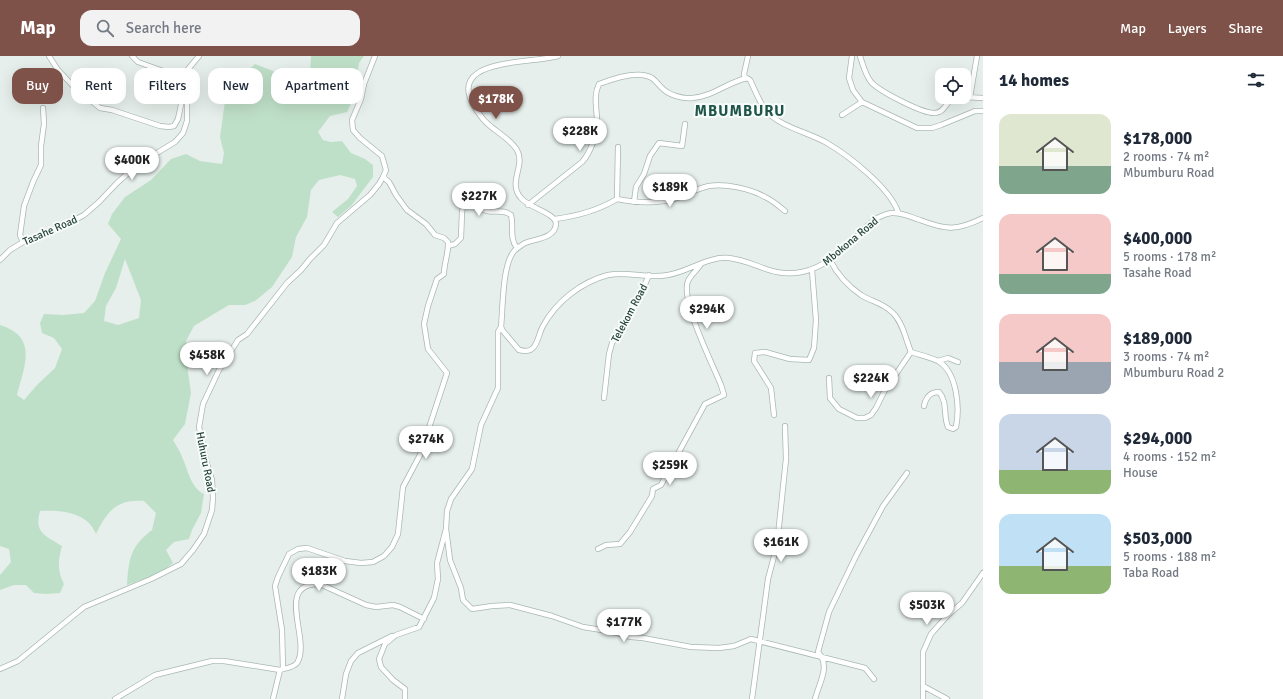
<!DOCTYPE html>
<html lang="en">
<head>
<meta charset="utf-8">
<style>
  body { margin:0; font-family:Signika,sans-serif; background:#f2f2f3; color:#1f2937; height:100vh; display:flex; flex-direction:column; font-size:15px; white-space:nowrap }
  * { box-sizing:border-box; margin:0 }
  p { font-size:13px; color:#747a83 }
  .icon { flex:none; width:22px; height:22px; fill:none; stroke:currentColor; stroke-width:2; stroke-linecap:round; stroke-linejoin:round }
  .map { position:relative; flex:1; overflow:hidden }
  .panel { display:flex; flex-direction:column; background:#fff; width:300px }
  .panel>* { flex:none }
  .top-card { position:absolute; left:12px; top:12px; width:380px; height:36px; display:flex; gap:8px }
  .buttons { position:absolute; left:935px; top:12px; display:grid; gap:8px }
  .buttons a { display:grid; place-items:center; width:36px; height:36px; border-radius:8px; background:#fff; box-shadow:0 4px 16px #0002; font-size:20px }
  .price { position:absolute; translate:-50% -34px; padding:0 9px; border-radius:14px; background:#fff; color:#222; font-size:13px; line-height:26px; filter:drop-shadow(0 1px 2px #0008) }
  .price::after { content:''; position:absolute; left:50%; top:24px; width:12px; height:9px; margin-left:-6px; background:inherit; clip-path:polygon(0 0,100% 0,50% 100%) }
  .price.current { background:#7f5249; color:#fff }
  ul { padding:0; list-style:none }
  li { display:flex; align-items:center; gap:12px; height:100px; padding:0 16px }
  li span { display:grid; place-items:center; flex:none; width:112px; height:80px; border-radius:12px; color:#555 }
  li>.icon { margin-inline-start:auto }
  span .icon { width:48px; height:48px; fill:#fffc; stroke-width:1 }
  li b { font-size:17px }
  h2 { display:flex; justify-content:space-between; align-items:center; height:48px; padding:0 16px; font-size:17px }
  .chip { padding:0 14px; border-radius:12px; background:#fff; box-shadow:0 4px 16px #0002; font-size:14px; line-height:36px }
  .chip.current { background:#7f5249; color:#fff }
  header { display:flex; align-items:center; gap:24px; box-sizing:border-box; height:56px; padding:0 20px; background:#7f5249; color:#fff }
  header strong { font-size:19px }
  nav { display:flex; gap:22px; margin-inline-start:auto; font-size:14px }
  .search { width:280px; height:36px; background:#f2f2f3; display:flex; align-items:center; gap:10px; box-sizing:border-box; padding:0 14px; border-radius:12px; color:#747a83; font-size:15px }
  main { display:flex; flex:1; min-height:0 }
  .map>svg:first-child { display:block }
  .green { fill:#bfe0c8; fill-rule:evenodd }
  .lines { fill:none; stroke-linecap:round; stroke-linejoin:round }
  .minor-casing { stroke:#a8b8b2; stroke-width:6 }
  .minor { stroke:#fff; stroke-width:4.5 }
  .labels { text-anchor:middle; stroke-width:4; stroke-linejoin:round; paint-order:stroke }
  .street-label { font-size:11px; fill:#24423a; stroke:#f7fbf9 }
  .district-label { font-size:15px; font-weight:bold; letter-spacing:1px; fill:#1f5548; stroke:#f7fbf9 }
</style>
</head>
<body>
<header>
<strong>Map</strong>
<div class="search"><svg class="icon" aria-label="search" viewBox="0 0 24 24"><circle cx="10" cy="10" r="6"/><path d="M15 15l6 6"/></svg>Search here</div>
<nav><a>Map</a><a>Layers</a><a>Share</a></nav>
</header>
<main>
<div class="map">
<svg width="983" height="643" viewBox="0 0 983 643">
  <rect width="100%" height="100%" fill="#e6efeb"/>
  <!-- green -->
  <path class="green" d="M311 0H364L359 7 353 43 347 56 330 60 318 76 323 84 331 86 342 85 351 97 365 103 373 109V121L351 150 338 161 332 156 348 143 357 130 355 123 340 119 319 124 311 134 307 161 296 181 292 201 272 231 255 245 245 249H229L194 270 186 285 188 316 191 337 185 368 173 384C176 389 180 395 182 401 188 413 190 431 204 438L201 457 192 474 189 483 174 486 166 494 173 507 160 517 127 529C129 502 130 491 152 474L156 457 144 445C117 443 107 455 96 478 94 474 92 470 89 467 77 455 55 454 40 455 34 477 45 479 62 490 58 505 57 513 64 528L60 537 46 538 34 537 26 529H14L0 534V519L11 506 9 493 0 490V269C39 281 24 310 17 339L24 344 37 329 55 312 62 293 54 282 42 277 40 267 44 258 63 259 84 257 95 245 105 217 121 183 108 168 112 158 125 141 151 124 171 103 186 98 200 105 222 108 224 97 220 81 226 38 242 20 255 8 273 15 290 29 303 30 310 17ZM125 203 141 244 139 262 118 269 104 265 106 250 116 232Z"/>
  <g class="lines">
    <defs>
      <path id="minor" d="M49 0 58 14 75 32 100 52 112 54 160 70 169 71 174 70 178 63 183 39
        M132 0 138 6 177 20 184 18
        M558 0C525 9 433 1 483 63 493 75 509 81 517 94 526 110 507 126 521 142 529 152 556 157 556 168 555 183 534 183 525 187 521 189 518 192 515 194 502 207 503 252 501 271L503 275 519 294C524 295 529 296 533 292 538 287 539 277 543 270 556 246 581 226 608 219 628 215 648 223 668 219 688 216 708 200 729 202 756 205 771 222 802 216 825 211 841 196 857 180 867 170 875 160 891 157 902 156 910 161 920 164 946 174 957 175 983 162
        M852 0 849 22 853 34 862 46 917 72H932L941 69 975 55H983
        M860 0C863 9 865 18 871 26 879 35 923 58 935 57 947 56 945 42 959 41
        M745 23 744 18 748 0
        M964 41 983 42
        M970 41 977 0
        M842 59 862 46
        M617 143 618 91
        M634 146 636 131 644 118 650 100 659 87 682 90 685 68
        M528 149 582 106C591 96 597 78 597 65 597 53 593 40 599 28 612 23 639 14 652 22 656 25 658 28 661 31 668 39 682 43 692 42 712 41 728 26 747 22L750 24C755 34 760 48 767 56 781 71 810 77 827 87 849 100 890 132 898 156
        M555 163C578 160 597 155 617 143 639 147 655 148 677 142 688 138 698 132 709 130 725 127 751 133 765 141 772 144 779 150 785 155
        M23 186 20 179 24 150 33 126 41 109V90L44 68 43 52
        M448 190 455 188 461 182 462 156 463 151C467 149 469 148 473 148 478 148 481 154 487 155 496 157 503 153 511 159 514 171 509 182 517 192
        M0 204 10 194 23 186 67 168 84 159 99 146 117 127 137 109 175 86 183 77 187 65V47L183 39 185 30 184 18 199 0
        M830 204C837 218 848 230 861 239 872 246 882 246 893 257 903 267 906 284 911 296
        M911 296C920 299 930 301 938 305 957 316 960 351 956 371L953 373 948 371C943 360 948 346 939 336 930 336 926 341 924 350
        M938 305 948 302 958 306
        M829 322 830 342 839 353 857 362H865L871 359 876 352 885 334 911 296
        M604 342 609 298 612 287 638 244 649 219
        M774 359 771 332 754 305 755 297 765 296 790 303 809 304 814 292 816 264 812 214
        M446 473 450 504 461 532 463 544 472 553 492 550 510 549 552 560 583 571 614 576 631 581 643 582 691 591 719 592 734 590 751 583 865 612 874 623
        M598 493 606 489 620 488 630 476 652 440 653 433 661 429 705 348 724 339 721 329C713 309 680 244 688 225 691 219 697 214 701 208
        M0 613 18 605 84 551 151 523 181 508 193 494 204 478 212 454 213 442 212 424 207 408 199 371 203 348 219 314 238 284 247 278 287 227 301 214 310 203 324 189 337 167 370 139 379 128 383 121 386 114 382 100 360 82 353 74 352 64 361 43 364 28 375 0
        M283 613C288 612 294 611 297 607 312 584 273 527 320 528L366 549 376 551 393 549 400 551 424 563
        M280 614 283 613 282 574 275 530 278 521 289 498 298 493 307 492 345 505 361 507 373 506 384 500 392 491 398 478 403 431 420 399 447 317 428 293 424 268 428 250 437 223 444 218C444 206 449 197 448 186L444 182 435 179 426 168 407 154 396 139 389 126 383 121
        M923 630 947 643
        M115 643 155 619 212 605H224L280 614 273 643
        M342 643 346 618 351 605 358 597 392 580
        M405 643V633L393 624 381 611 379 603 385 588 396 579 419 571 434 542 438 523 437 507 446 473 447 455 451 443 472 413 481 369 498 332V276L501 271
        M752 643 768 523 777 489 786 403 785 370
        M815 643C819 627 831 610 818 596L829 556 856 500 883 450 907 417
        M923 643V596L931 578 948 559 962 547 983 517"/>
    </defs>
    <!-- minor casing -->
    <use href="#minor" class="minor-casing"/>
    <!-- minor -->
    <use href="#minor" class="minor"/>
  </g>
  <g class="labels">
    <!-- street labels -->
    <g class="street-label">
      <text transform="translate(50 174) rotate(-24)" y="4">Tasahe Road</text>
      <text transform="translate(850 185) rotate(-40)" y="4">Mbokona Road</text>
      <text transform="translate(629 257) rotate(-62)" y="4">Telekom Road</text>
      <text transform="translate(206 406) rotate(79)" y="4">Huhuru Road</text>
    </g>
    <!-- district labels -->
    <g class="district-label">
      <text x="740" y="60">MBUMBURU</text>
    </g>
  </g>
</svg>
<div class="buttons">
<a><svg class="icon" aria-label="locate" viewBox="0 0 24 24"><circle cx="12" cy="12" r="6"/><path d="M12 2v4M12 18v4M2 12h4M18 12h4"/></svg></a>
</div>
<b class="price current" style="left:496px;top:64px">$178K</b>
<b class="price" style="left:580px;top:96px">$228K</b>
<b class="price" style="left:132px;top:125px">$400K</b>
<b class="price" style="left:670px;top:152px">$189K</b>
<b class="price" style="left:479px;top:161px">$227K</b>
<b class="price" style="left:707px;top:274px">$294K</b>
<b class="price" style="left:207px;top:320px">$458K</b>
<b class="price" style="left:871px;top:343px">$224K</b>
<b class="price" style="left:426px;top:404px">$274K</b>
<b class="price" style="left:670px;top:430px">$259K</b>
<b class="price" style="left:781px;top:507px">$161K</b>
<b class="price" style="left:319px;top:536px">$183K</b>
<b class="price" style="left:927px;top:570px">$503K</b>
<b class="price" style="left:624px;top:587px">$177K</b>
<div class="top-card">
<a class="chip current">Buy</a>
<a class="chip">Rent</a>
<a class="chip">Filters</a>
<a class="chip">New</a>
<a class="chip">Apartment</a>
</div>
</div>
<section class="panel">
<h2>14 homes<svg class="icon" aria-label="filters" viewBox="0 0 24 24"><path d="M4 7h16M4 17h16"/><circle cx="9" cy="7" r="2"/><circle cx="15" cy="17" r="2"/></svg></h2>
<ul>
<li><span style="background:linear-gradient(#dfe7d0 65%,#7fa58c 0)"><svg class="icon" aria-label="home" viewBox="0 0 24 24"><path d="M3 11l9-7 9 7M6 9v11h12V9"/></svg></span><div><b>$178,000</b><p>2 rooms · 74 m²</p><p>Mbumburu Road</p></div></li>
<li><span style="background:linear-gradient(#f6c9c9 75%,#7fa58c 0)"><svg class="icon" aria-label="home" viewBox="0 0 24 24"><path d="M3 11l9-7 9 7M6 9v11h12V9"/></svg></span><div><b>$400,000</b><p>5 rooms · 178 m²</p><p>Tasahe Road</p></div></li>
<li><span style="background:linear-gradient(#f6c9c9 60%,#9aa5b1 0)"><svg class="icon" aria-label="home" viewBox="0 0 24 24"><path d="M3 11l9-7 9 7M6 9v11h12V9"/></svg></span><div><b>$189,000</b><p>3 rooms · 74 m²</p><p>Mbumburu Road 2</p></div></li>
<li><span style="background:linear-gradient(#c9d6e8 70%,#8fb573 0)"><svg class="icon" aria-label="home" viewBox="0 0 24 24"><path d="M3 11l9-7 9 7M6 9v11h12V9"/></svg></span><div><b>$294,000</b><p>4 rooms · 152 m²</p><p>House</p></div></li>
<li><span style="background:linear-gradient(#bfe0f5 65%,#8fb573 0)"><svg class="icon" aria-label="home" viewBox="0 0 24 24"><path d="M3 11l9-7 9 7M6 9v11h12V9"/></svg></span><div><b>$503,000</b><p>5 rooms · 188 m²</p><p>Taba Road</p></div></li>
</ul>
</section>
</main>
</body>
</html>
